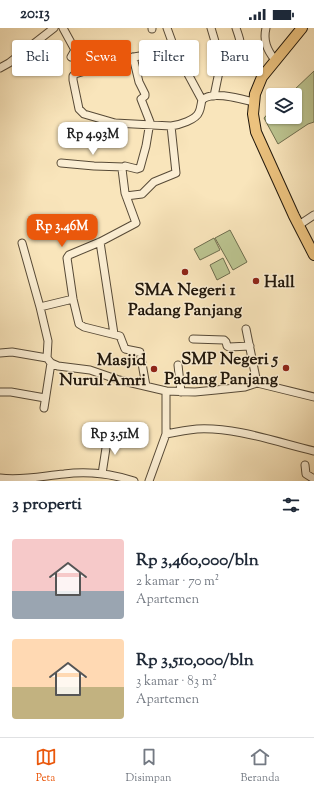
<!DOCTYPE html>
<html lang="id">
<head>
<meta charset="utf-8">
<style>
  body { margin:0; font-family:"Sorts Mill Goudy",serif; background:#f2f2f3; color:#1f2937; height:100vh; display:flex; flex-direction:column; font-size:15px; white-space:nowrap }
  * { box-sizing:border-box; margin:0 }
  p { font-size:13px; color:#747a83 }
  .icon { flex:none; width:22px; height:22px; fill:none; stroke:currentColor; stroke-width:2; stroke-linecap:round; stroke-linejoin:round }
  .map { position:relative; height:453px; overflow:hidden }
  .side { display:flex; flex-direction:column; background:#fff; flex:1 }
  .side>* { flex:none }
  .guide { position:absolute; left:12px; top:12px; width:290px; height:36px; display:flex; gap:8px }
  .controls { position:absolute; left:266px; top:60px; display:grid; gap:8px }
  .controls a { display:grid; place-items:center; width:36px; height:36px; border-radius:4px; background:#fff; box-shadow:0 1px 3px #0004; font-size:20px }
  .price { position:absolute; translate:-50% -34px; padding:0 9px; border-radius:8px; background:#fff; color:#222; font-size:13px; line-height:26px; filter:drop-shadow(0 1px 2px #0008) }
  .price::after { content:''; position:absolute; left:50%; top:24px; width:12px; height:9px; margin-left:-6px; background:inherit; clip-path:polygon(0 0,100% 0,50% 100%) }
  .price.current { background:#ea580c; color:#fff }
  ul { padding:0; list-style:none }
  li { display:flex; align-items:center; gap:12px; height:100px; padding:0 12px }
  li span { display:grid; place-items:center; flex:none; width:112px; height:80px; border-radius:4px; color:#555 }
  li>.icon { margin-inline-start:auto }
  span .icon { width:48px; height:48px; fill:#fffc; stroke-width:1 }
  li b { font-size:17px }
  h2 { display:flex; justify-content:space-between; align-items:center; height:48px; padding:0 12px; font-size:17px }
  .chip { padding:0 14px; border-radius:4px; background:#fff; box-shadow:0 1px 3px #0004; font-size:14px; line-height:36px }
  .chip.current { background:#ea580c; color:#fff }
  .status { display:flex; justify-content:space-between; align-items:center; height:28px; padding:0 20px; background:#fff; direction:ltr }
  .status svg { height:11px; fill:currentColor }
  .dock { display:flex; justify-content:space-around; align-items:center; height:56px; border-top:1px solid #e0e1e3; background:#fff; font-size:11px; color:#747a83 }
  .dock a { display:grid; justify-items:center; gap:2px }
  .dock .current { color:#ea580c }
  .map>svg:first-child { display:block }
  .green { fill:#bcc591; stroke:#6e6e4e }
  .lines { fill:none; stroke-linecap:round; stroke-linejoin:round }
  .minor-casing { stroke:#574a37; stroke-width:9 }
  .highway-casing { stroke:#21170b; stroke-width:12 }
  .minor { stroke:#fbeed3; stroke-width:7 }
  .highway { stroke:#ecc27e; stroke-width:10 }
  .poi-dot { fill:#8f2418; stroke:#fbeed3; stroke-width:1.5 }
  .labels { text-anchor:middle; stroke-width:3; stroke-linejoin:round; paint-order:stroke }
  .poi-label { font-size:17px; font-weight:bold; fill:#21170b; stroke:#fbeed3; text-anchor:end }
</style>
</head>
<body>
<div class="status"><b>20:13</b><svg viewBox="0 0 49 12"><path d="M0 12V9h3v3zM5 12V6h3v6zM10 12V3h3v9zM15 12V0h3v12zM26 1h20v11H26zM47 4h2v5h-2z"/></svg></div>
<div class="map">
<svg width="314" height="453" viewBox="0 0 314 453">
  <rect width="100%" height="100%" fill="#f9e5bb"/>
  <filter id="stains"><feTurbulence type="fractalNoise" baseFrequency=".005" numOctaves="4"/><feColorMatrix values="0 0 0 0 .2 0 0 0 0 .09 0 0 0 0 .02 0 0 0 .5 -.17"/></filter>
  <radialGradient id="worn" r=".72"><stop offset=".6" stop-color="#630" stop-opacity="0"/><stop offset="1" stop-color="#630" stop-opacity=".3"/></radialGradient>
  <!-- green -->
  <path class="green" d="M314 43V94L308 96 278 116 264 90 273 80V89H295V67L297 66 294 62Z
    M230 202 247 234 233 242 215 210Z
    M214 210 220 222 200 232 194 221Z
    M223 230 230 245 217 252 210 237Z"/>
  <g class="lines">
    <defs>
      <path id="minor" d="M63 0 75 22 71 29
        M152 0V1
        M167 0 175 22 202 72
        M211 0 222 37
        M266 0C263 13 267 22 275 32
        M175 22 128 30 75 46 73 48V52L79 81 84 86 115 95 171 98C179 97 196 92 199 84 201 80 201 75 202 72 212 62 241 71 253 74
        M133 29 139 54 145 66V68L141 71 150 94 146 118 140 140 137 141 125 138 122 141 125 165 136 195 100 214 69 227 67 230 73 271 79 296 84 299 120 308 125 321 140 324 146 358
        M0 40 9 35 54 0
        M214 68 220 39C225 35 233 33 237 28 244 20 239 9 236 0
        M61 135 94 138 124 139
        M126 168 142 166 154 154 176 145 171 98
        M299 197 314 187
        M100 214 114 306
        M22 215 40 279 48 313 47 330
        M40 279 73 271
        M246 301 257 355
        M193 311 224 312 226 314 227 318 229 319 250 318
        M0 325 12 324 47 330 51 335 58 338 90 342 119 352 166 363V406L149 453
        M178 337 181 364
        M166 363 195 364 216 362 245 359 257 355 314 369
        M0 364H11L45 370
        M44 380 51 335
        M166 406C176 404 186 402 197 401 236 399 276 414 314 423
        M305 437 306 446 314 451
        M102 446 108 407
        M0 450C21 453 43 448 64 446 87 443 112 446 134 453"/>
      <path id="highway" d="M302 0 262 49 255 66 253 86 256 104 294 188 314 227"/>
    </defs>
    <!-- minor casing -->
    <use href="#minor" class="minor-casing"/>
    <!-- highway casing -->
    <use href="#highway" class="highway-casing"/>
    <!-- minor -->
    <use href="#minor" class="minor"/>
    <!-- highway -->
    <use href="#highway" class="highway"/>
  </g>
  <!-- markers -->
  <g class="poi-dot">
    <circle cx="185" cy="244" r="4"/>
    <circle cx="256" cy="253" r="4"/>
    <circle cx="286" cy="340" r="4"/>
    <circle cx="154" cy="341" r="4"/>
  </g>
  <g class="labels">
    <!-- poi labels -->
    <g class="poi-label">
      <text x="264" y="259" text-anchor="start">Hall</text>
      <text x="185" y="267" text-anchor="middle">SMA Negeri 1<tspan x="185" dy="20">Padang Panjang</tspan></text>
      <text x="278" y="336">SMP Negeri 5<tspan x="278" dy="20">Padang Panjang</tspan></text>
      <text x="146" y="337">Masjid<tspan x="146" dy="20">Nurul Amri</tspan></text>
    </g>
  </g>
  <rect width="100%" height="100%" filter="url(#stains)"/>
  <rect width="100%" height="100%" fill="url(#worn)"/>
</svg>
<div class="controls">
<a><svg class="icon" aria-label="layers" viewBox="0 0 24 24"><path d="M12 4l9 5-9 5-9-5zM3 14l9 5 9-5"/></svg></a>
</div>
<b class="price" style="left:93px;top:128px">Rp 4.93M</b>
<b class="price current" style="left:62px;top:220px">Rp 3.46M</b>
<b class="price" style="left:115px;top:428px">Rp 3.51M</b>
<div class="guide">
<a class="chip">Beli</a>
<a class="chip current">Sewa</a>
<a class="chip">Filter</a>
<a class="chip">Baru</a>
</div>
</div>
<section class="side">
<h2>3 properti<svg class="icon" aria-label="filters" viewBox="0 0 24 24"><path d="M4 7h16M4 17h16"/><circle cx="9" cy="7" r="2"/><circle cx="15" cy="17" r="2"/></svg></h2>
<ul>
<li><span style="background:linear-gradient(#f6c9c9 65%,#9aa5b1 0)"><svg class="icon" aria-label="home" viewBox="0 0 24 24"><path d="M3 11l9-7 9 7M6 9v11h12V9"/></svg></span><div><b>Rp 3,460,000/bln</b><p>2 kamar · 70 m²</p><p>Apartemen</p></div></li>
<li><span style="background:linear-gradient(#ffd9b3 60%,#c2b280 0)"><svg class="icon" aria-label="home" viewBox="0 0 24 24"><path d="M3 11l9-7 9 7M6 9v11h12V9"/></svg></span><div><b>Rp 3,510,000/bln</b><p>3 kamar · 83 m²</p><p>Apartemen</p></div></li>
</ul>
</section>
<nav class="dock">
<a class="current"><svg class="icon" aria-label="map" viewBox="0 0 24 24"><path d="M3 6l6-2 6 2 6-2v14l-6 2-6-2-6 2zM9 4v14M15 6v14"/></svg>Peta</a>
<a><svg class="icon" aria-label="saved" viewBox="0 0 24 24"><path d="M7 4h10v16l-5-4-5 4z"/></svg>Disimpan</a>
<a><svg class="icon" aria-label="home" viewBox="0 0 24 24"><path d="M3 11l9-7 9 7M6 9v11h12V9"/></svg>Beranda</a>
</nav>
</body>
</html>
